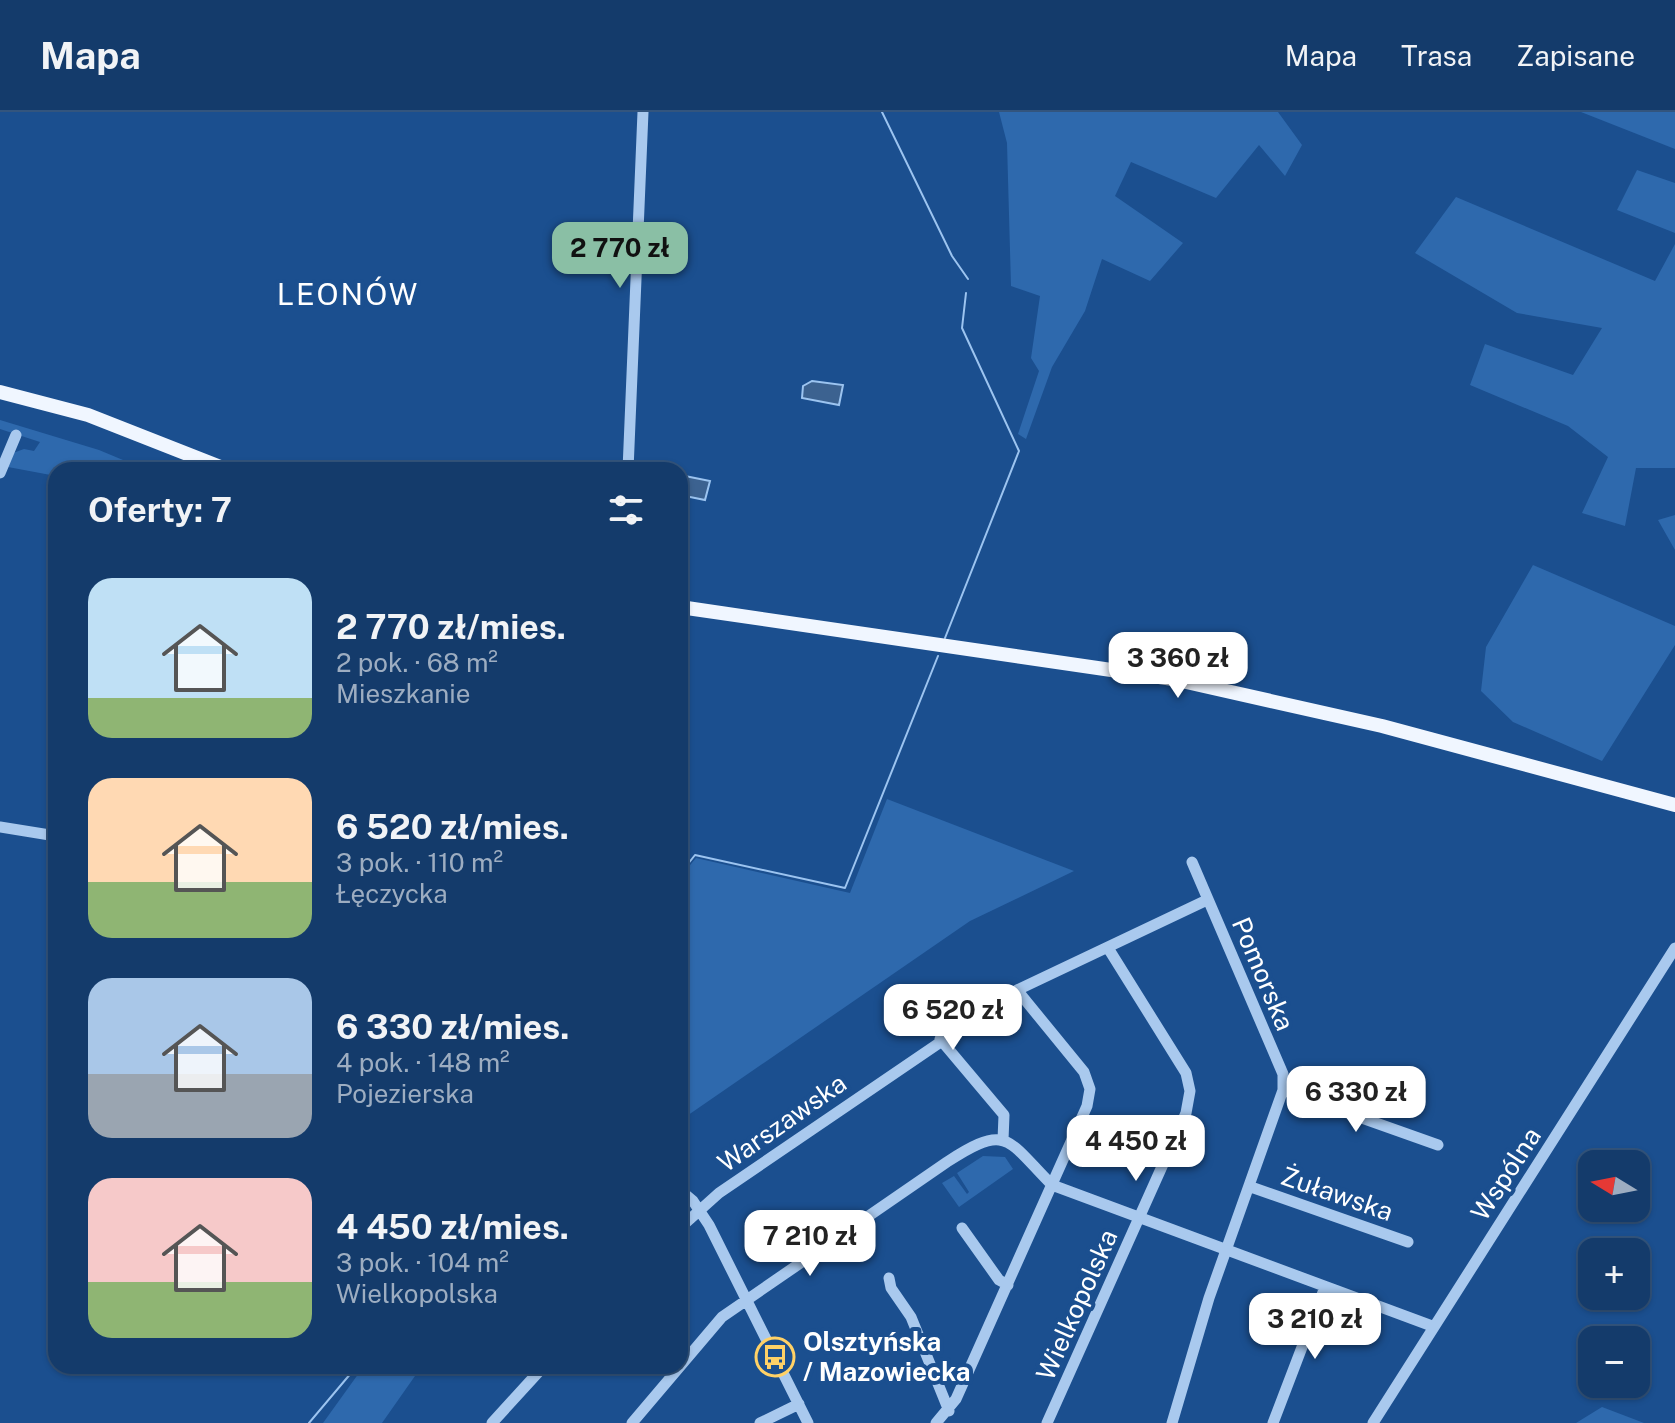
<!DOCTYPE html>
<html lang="pl">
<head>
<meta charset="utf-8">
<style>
  body { margin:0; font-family:"Public Sans",sans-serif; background:#214673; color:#f1f3f6; height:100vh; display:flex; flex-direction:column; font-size:30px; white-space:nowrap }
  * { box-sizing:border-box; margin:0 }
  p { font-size:26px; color:#9dadc1 }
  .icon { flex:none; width:44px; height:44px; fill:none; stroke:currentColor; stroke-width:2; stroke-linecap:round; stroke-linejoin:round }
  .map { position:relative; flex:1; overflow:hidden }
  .details { position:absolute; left:48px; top:350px; width:640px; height:912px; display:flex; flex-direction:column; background:#143b6b; border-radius:24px; box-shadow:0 2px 6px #0004,0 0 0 2px #33557e }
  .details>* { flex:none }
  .needle { width:52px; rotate:280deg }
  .controls { position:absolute; left:1578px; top:1038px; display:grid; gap:16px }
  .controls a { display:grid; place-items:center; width:72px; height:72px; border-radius:16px; background:#143b6b; box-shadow:0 2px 6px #0004,0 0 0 2px #33557e; font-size:40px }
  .price { position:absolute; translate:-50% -68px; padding:0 18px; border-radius:16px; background:#fff; color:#222; font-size:26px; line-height:52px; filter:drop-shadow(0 2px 4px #0008) }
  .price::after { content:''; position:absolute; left:50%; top:48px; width:24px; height:18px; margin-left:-12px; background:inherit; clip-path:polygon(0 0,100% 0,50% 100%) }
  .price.on { background:#8abfa5; color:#111 }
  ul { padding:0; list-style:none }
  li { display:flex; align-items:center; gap:24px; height:200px; padding:0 40px }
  li span { display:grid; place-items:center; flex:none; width:224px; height:160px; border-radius:24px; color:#555 }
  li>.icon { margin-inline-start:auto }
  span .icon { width:96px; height:96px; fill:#fffc; stroke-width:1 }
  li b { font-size:34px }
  h2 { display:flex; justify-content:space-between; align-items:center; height:96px; padding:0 40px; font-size:34px }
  header { display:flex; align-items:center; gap:48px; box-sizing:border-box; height:112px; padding:0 40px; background:#143b6b; border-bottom:2px solid #33557e }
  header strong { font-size:38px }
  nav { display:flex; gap:44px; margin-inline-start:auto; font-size:28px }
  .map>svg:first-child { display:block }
  .green { fill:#2e69ad }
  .water { fill:#3c6290; stroke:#9cc4f0; stroke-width:2 }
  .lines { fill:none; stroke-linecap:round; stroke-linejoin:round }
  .stream { stroke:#9cc4f0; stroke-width:2 }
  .minor { stroke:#a9c9ee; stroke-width:11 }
  .major { stroke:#f0f6ff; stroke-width:14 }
  .labels { text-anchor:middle; stroke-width:8; stroke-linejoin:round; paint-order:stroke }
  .street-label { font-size:26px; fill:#fff; stroke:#1b4f8f }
  .poi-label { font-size:26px; font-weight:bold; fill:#fff; stroke:#1b4f8f; text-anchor:start }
  .quarter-label { font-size:30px; letter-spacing:2px; fill:#fff; stroke:#1b4f8f }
</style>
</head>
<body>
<header>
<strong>Mapa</strong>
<nav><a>Mapa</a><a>Trasa</a><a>Zapisane</a></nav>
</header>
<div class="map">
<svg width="1675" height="1311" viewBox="0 0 1675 1311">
  <rect width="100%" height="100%" fill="#1b4f8f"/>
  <!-- green -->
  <path class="green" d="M999 0H1278L1302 33 1285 64 1259 33 1216 86 1131 50 1115 84 1183 131 1150 169 1102 147 1085 199 1052 255 1026 327 1018 322 1039 259 1031 246 1040 184 1011 174 1007 31Z
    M1581 0H1675V37Z
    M1637 58 1675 71V121L1617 98Z
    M1456 85 1655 169 1675 132V356H1636L1625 414 1582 401 1608 345 1568 314 1470 273 1485 232 1573 263 1602 216 1517 201 1415 141Z
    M0 308 99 338 147 358H56V364L8 355 13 341 24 337 34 339 40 330 0 317Z
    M1675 403V438L1658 408Z
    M1533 453 1675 514V533L1602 649 1513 610 1481 579 1486 535Z
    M887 687 1074 759 970 809 681 1008 680 765 696 746 850 781Z
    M983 1044 1005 1045 1013 1057 959 1095 942 1071 954 1064 967 1082 969 1080 957 1061Z
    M364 1254H422L382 1311H323Z
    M1602 1295 1644 1311H1576Z"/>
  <!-- water -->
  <path class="water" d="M812 269 843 273 839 293 802 286 803 274Z
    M680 363 710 369 705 388 680 383Z"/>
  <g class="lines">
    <!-- stream -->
    <path class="stream" d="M882 0 952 144 968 167
      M945 526 1019 339 962 216 966 181
      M680 762 695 743 845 776 938 544
      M309 1311 357 1254"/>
    <!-- minor -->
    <path class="minor" d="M628 358 643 0
      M0 361 16 323
      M0 715 56 724
      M940 927 1004 1003 1003 1028
      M1283 978 1438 1033
      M1251 1075 1408 1130
      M680 1078 693 1089 709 1113 808 1311
      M680 1116 719 1081 1017 878 1207 788
      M962 1116 999 1168 1008 1173
      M889 1166 891 1176 911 1205 949 1299
      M492 1311 544 1254
      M632 1311 722 1205 947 1050C1008 1010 1007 1028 1052 1073L1432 1214
      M760 1311 799 1292
      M936 1311 956 1287 1087 994 1090 977 1084 960 1017 878
      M1047 1311 1186 1001 1190 979 1186 961 1108 836
      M1172 1311 1209 1186 1283 978V962L1192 750
      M1273 1311 1325 1175
      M1373 1311 1675 836"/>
    <!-- major -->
    <path class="major" d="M0 280 88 303 228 358
      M680 495 1173 567 1382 614 1675 693"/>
  </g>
  <!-- icons -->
  <defs>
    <symbol id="bus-ring" viewBox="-11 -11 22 22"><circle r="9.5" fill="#1b4f8f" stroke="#ffd166" stroke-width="1.5"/><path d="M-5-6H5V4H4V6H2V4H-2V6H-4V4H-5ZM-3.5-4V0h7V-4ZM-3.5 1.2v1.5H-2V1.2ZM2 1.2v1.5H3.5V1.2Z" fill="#ffd166"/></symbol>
  </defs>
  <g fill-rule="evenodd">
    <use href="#bus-ring" x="753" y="1223" width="44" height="44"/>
  </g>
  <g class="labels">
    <!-- street labels -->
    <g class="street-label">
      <text transform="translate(1263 862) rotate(67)" y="9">Pomorska</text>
      <text transform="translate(782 1011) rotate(-35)" y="9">Warszawska</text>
      <text transform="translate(1506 1062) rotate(-57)" y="9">Wspólna</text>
      <text transform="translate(1337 1082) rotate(19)" y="9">Żuławska</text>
      <text transform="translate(1077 1193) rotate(-66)" y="9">Wielkopolska</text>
    </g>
    <!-- poi labels -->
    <g class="poi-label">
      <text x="803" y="1239">Olsztyńska<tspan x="803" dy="30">/ Mazowiecka</tspan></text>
    </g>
    <!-- quarter labels -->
    <g class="quarter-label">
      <text x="348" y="193">LEONÓW</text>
    </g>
  </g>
</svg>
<div class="controls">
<a><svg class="needle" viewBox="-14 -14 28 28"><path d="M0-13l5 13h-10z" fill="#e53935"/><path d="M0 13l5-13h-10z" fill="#9dadc1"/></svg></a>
<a>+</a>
<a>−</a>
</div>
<b class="price on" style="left:620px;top:178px">2 770 zł</b>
<b class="price" style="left:1178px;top:588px">3 360 zł</b>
<b class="price" style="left:953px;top:940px">6 520 zł</b>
<b class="price" style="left:1356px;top:1022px">6 330 zł</b>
<b class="price" style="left:1136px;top:1071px">4 450 zł</b>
<b class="price" style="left:810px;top:1166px">7 210 zł</b>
<b class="price" style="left:1315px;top:1249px">3 210 zł</b>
<section class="details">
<h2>Oferty: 7<svg class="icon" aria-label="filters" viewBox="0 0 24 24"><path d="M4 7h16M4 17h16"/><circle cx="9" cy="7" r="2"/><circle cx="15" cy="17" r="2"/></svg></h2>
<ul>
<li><span style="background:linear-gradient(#bfe0f5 75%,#8fb573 0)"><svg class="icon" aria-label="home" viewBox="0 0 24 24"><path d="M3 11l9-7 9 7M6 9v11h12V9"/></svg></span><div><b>2 770 zł/mies.</b><p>2 pok. · 68 m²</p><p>Mieszkanie</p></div></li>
<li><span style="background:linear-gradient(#ffd9b3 65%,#8fb573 0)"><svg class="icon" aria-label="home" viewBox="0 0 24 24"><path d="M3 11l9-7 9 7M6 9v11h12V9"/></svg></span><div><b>6 520 zł/mies.</b><p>3 pok. · 110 m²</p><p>Łęczycka</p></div></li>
<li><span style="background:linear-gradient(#a9c7e8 60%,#9aa5b1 0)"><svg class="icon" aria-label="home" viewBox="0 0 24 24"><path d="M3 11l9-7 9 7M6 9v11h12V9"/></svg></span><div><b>6 330 zł/mies.</b><p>4 pok. · 148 m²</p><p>Pojezierska</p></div></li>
<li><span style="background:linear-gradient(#f6c9c9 65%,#8fb573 0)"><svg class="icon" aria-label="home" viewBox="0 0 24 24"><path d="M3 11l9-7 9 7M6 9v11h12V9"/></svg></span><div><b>4 450 zł/mies.</b><p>3 pok. · 104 m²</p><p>Wielkopolska</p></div></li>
</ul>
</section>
</div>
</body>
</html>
